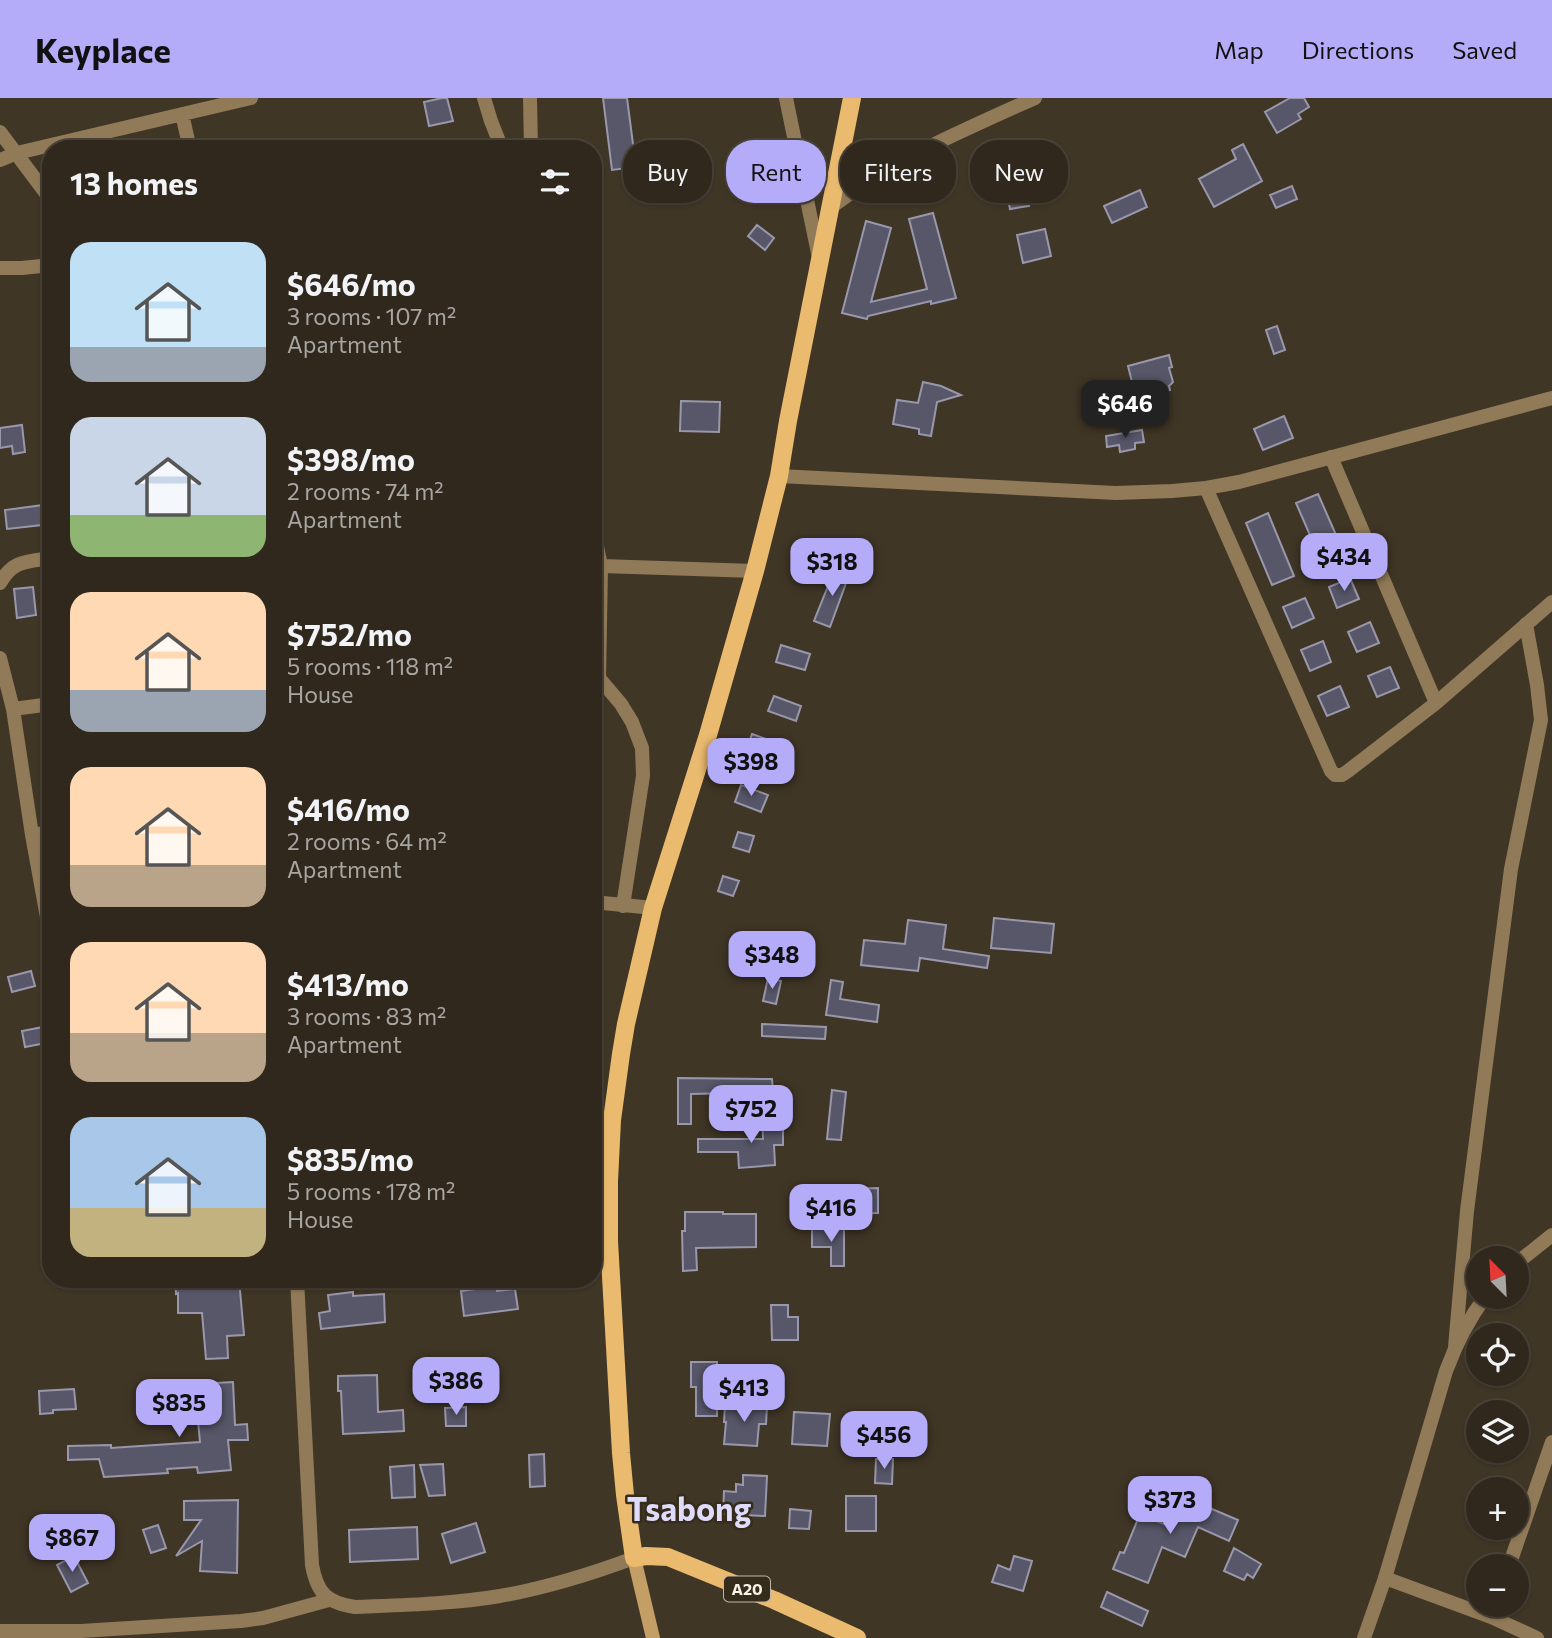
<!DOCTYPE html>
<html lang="en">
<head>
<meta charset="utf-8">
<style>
  body { margin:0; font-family:Commissioner,sans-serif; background:#383025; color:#f1f3f6; height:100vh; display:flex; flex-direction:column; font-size:26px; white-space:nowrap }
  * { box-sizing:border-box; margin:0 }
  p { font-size:23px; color:#a8a6a3 }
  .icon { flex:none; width:38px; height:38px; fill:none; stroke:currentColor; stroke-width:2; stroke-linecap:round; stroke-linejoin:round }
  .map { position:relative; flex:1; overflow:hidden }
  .drawer { position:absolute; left:42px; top:42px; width:560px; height:1148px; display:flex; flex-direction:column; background:#30281c; border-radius:28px; box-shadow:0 2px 5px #0004,0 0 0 2px #4b443b }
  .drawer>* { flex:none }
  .guide { position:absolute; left:623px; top:42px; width:665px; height:63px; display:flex; gap:14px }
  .needle { width:46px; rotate:336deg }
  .fabs { position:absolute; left:1466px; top:1148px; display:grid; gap:14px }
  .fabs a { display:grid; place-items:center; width:63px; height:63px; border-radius:50%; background:#30281c; box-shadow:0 2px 5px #0004,0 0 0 2px #4b443b; font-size:35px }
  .price { position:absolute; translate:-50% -60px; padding:0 16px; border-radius:14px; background:#b4acf9; color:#111; font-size:23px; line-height:46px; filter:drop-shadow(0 2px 4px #0008) }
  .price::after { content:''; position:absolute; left:50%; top:42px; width:21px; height:16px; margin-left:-10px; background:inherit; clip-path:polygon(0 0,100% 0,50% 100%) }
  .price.on { background:#222; color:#fff }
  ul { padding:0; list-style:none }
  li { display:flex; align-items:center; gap:21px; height:175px; padding:0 28px }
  li span { display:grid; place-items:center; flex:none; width:196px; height:140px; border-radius:21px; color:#555 }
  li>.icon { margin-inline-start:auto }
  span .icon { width:84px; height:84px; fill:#fffc; stroke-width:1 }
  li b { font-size:30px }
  h2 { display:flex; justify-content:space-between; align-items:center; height:84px; padding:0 28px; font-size:30px }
  .tag { padding:0 24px; border-radius:28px; background:#30281c; box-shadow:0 2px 5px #0004,0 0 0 2px #4b443b; font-size:24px; line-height:63px }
  .tag.on { background:#b4acf9; color:#111 }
  header { display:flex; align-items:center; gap:42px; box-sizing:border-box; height:98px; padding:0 35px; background:#b4acf9; color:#111 }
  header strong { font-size:33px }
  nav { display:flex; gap:38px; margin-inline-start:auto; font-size:24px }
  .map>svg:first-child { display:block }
  .building { fill:#585769; stroke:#9997ac; stroke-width:2 }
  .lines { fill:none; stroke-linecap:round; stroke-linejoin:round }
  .minor { stroke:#917a57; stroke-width:14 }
  .tertiary { stroke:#917a57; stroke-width:14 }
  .secondary { stroke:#c39e65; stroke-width:14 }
  .primary { stroke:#eaba6f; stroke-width:18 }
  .labels { text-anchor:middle; stroke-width:5; stroke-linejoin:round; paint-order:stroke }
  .shield { fill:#362c1c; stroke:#beb7ab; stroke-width:2 }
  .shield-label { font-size:16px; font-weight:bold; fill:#f9f2e8 }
  .town-label { font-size:32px; font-weight:bold; fill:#dedcfa; stroke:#362c1c }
</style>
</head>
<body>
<header>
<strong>Keyplace</strong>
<nav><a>Map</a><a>Directions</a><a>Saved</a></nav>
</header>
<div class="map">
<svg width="1552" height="1540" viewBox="0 0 1552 1540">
  <rect width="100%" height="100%" fill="#403626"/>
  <!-- building -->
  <path class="building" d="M442 0H447L453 23 429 28 424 4Z
    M603 0H627L636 69 612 72Z
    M1290 0H1304L1309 9 1298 16 1301 21 1277 35 1265 14Z
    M1243 46 1262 83 1214 109 1199 81 1236 61 1232 52Z
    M1292 88 1297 101 1276 110 1270 97Z
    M1026 92 1029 108 1010 111 1007 96Z
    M1140 92 1147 109 1112 125 1104 108Z
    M933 115 956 200 931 206V203L868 218 867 221 842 215 866 123 891 130 871 204 927 191 909 121Z
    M757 127 774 140 765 152 748 138Z
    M1045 131 1051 158 1023 165 1017 137Z
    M1277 228 1285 252 1274 256 1266 232Z
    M1169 257 1172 269 1169 270 1173 284 1169 288 1170 292 1157 295 1156 291 1135 296 1128 268Z
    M923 284 941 288 961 297 937 304 931 338 919 336V331L893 326 897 302 918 305Z
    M681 303 720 304 719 334 680 333Z
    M1284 318 1293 340 1263 352 1254 331Z
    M22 327 25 354 13 356 12 348 0 350V330Z
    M1142 332 1144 344 1135 345V351L1120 354 1119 347 1107 349 1106 338Z
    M1318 396 1344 455 1322 465 1296 405Z
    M51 406V426L7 431 5 412Z
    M1268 415 1294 478 1272 487 1246 425Z
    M832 472 849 477 830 529 814 523 828 488Z
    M1350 480 1359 501 1337 510 1329 489Z
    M33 489 36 517 17 520 14 491Z
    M1305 500 1314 520 1292 530 1283 509Z
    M1370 524 1379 545 1357 554 1348 534Z
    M1323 543 1331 564 1310 573 1301 552Z
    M781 547 810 556 805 572 776 564Z
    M1390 569 1399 590 1377 599 1368 578Z
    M1340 588 1349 609 1327 618 1318 598Z
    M774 598 801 608 796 623 768 613Z
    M752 636 780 646 774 661 747 651Z
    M741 687 768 697 761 714 735 704Z
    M738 734 754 738 749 754 733 749Z
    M723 778 739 783 733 798 718 793Z
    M994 820 1054 826 1051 855 991 850Z
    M908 822 946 827 943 851 989 858 987 870 920 860 918 873 861 867 864 842 905 846Z
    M31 873 35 888 12 894 8 879Z
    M768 880 781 883 776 906 763 903Z
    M831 882 843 884 840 901 879 907 877 924 826 917Z
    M762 926 826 929 825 941 762 938Z
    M43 929 46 945 25 949 22 933Z
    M678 980 772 981 773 994 691 996V1026H678Z
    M832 992 846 994 841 1042 827 1041Z
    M762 1018H783V1047H774L775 1067 739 1070 738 1054H698V1041H763Z
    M878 1090V1115L844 1116 843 1091Z
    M685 1114H723V1116H756V1149L696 1150 697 1172 683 1173 682 1133H685Z
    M812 1131H844V1168H831V1149H812Z
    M175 1181H239L244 1237 227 1238 228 1260 206 1261 202 1215H178V1195L176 1196Z
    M496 1188 497 1193 515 1191 518 1211 464 1218 461 1193Z
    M353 1194V1198L384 1196 385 1224 321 1231 319 1215 330 1213 328 1197Z
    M771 1207H788V1219H798V1242H772Z
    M691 1264H717V1318H696V1289H691Z
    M377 1277 378 1314 403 1312 404 1333 343 1336 341 1293H338V1278Z
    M233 1284 235 1327 247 1326 248 1342H228L231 1372 198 1375 197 1369 167 1371 168 1375 104 1379 99 1361 68 1362V1348L111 1347V1350L200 1344 197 1313H182L181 1287Z
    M74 1291 76 1311 53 1312V1315L40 1316 39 1293Z
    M725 1307 767 1309 766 1326H759L757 1348 724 1346 726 1324H724Z
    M466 1309V1328H446L445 1310Z
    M794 1314 830 1316 827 1348 792 1346Z
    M891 1321 912 1322V1345H890Z
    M544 1356 545 1388 530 1389 529 1357Z
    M876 1361H893L892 1386 875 1385Z
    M443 1366 445 1397 429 1398 420 1367Z
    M414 1367 415 1399 392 1400 390 1369Z
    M743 1377 767 1378 765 1418 723 1416 724 1393 736 1394V1386L743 1387Z
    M1179 1397 1238 1422 1229 1443 1198 1429 1185 1459 1162 1449 1148 1485 1113 1471 1120 1454 1124 1455 1140 1416 1166 1427Z
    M846 1398H876V1433H846Z
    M238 1402 237 1475 200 1473 202 1443 176 1458 201 1422H184V1403Z
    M790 1411 811 1413 809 1431 789 1430Z
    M476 1425 485 1454 451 1465 442 1436Z
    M158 1427 166 1450 151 1455 143 1432Z
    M417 1429 418 1461 350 1464 349 1432Z
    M1234 1450 1261 1466 1253 1480 1247 1476 1244 1482 1224 1473Z
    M74 1458 88 1485 71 1494 57 1467Z
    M1014 1458 1032 1463 1023 1493 992 1484 998 1467 1010 1472Z
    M1107 1494 1148 1513 1142 1528 1101 1509Z"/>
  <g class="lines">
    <!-- minor -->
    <path class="minor" d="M484 0 491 23 502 51
      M530 0 531 51
      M786 0 819 160
      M182 16 190 51
      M0 62 17 55 251 0
      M830 110C855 92 880 74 907 60 949 38 992 19 1035 0
      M1331 359 1436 605
      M1206 390 1331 673 1335 677H1342L1348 673 1436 605 1552 504
      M593 429 601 468 599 580 621 606 632 624 642 650 643 678 623 808
      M601 468 755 473
      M0 485C13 462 26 464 51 460
      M0 560 13 611 32 737
      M13 611 51 606
      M51 734 32 737 51 841
      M593 804 653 810
      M1455 1249 1467 1113 1511 771 1541 622 1537 587 1526 526
      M1509 1468 1552 1344
      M1385 1480 1491 1519 1537 1540
      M0 1533H81L241 1523 263 1520 329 1502"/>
    <!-- tertiary -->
    <path class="tertiary" d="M0 34 51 102
      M0 170H22L51 167
      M779 378 1116 395 1172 393 1206 390 1239 384 1552 300
      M1517 1165 1552 1137
      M297 1181 312 1467C317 1495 327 1505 355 1509 403 1507 452 1506 500 1498 546 1490 591 1476 634 1460
      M1364 1540 1385 1480 1446 1273C1456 1246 1468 1222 1485 1199"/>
    <!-- secondary -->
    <path class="secondary" d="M634 1460 653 1540"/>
    <!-- primary -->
    <path class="primary" d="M852 0 788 323 779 378 755 473 708 637 653 810 626 926 621 956 612 1022 609 1083V1143L621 1355 625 1397 634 1460 646 1458 668 1459 774 1502 857 1540"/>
  </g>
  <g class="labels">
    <!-- shield labels -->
    <rect class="shield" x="724" y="1478.5" width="46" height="25" rx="5"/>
    <g class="shield-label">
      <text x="747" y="1497">A20</text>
    </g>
    <!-- town labels -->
    <g class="town-label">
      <text x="689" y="1423">Tsabong</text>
    </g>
  </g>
</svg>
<div class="fabs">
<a><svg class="needle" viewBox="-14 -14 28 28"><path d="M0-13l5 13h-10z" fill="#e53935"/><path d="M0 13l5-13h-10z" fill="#a8a6a3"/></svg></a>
<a><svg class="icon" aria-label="locate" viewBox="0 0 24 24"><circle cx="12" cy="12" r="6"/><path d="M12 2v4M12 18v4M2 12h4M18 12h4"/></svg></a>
<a><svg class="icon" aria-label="layers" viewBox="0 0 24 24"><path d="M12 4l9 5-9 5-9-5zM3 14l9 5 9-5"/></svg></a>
<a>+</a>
<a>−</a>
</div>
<b class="price on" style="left:1125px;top:342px">$646</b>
<b class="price" style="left:1344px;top:495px">$434</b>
<b class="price" style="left:832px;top:500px">$318</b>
<b class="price" style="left:751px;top:700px">$398</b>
<b class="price" style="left:772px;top:893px">$348</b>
<b class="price" style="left:751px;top:1047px">$752</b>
<b class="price" style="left:831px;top:1146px">$416</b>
<b class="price" style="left:456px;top:1319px">$386</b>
<b class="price" style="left:744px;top:1326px">$413</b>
<b class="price" style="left:179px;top:1341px">$835</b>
<b class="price" style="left:884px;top:1373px">$456</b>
<b class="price" style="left:1170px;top:1438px">$373</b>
<b class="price" style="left:72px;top:1476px">$867</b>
<div class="guide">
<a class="tag">Buy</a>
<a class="tag on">Rent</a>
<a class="tag">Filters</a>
<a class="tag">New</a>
</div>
<section class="drawer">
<h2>13 homes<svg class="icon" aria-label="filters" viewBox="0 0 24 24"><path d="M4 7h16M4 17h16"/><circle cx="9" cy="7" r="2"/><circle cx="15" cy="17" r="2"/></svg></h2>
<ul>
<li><span style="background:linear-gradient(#bfe0f5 75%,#9aa5b1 0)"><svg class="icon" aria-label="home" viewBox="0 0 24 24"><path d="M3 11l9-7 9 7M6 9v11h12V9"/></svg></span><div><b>$646/mo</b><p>3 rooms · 107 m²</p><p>Apartment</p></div></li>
<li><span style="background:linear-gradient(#c9d6e8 70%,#8fb573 0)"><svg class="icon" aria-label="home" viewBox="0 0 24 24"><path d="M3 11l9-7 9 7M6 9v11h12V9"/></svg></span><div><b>$398/mo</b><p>2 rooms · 74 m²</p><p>Apartment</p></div></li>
<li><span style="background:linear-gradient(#ffd9b3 70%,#9aa5b1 0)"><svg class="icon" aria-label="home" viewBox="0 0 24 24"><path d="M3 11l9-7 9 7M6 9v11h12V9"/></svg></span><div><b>$752/mo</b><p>5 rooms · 118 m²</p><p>House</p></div></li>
<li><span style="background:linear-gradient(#ffd9b3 70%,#b9a48a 0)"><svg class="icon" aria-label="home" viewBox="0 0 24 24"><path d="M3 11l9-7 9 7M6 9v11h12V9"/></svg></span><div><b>$416/mo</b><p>2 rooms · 64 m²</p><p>Apartment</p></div></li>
<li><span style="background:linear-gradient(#ffd9b3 65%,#b9a48a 0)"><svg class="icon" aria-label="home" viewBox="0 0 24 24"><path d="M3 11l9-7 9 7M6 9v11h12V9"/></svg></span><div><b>$413/mo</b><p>3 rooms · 83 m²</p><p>Apartment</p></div></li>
<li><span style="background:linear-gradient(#a9c7e8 65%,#c2b280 0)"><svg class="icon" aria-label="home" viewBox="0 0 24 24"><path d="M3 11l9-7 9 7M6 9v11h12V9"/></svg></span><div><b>$835/mo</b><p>5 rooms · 178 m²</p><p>House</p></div></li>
</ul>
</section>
</div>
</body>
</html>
